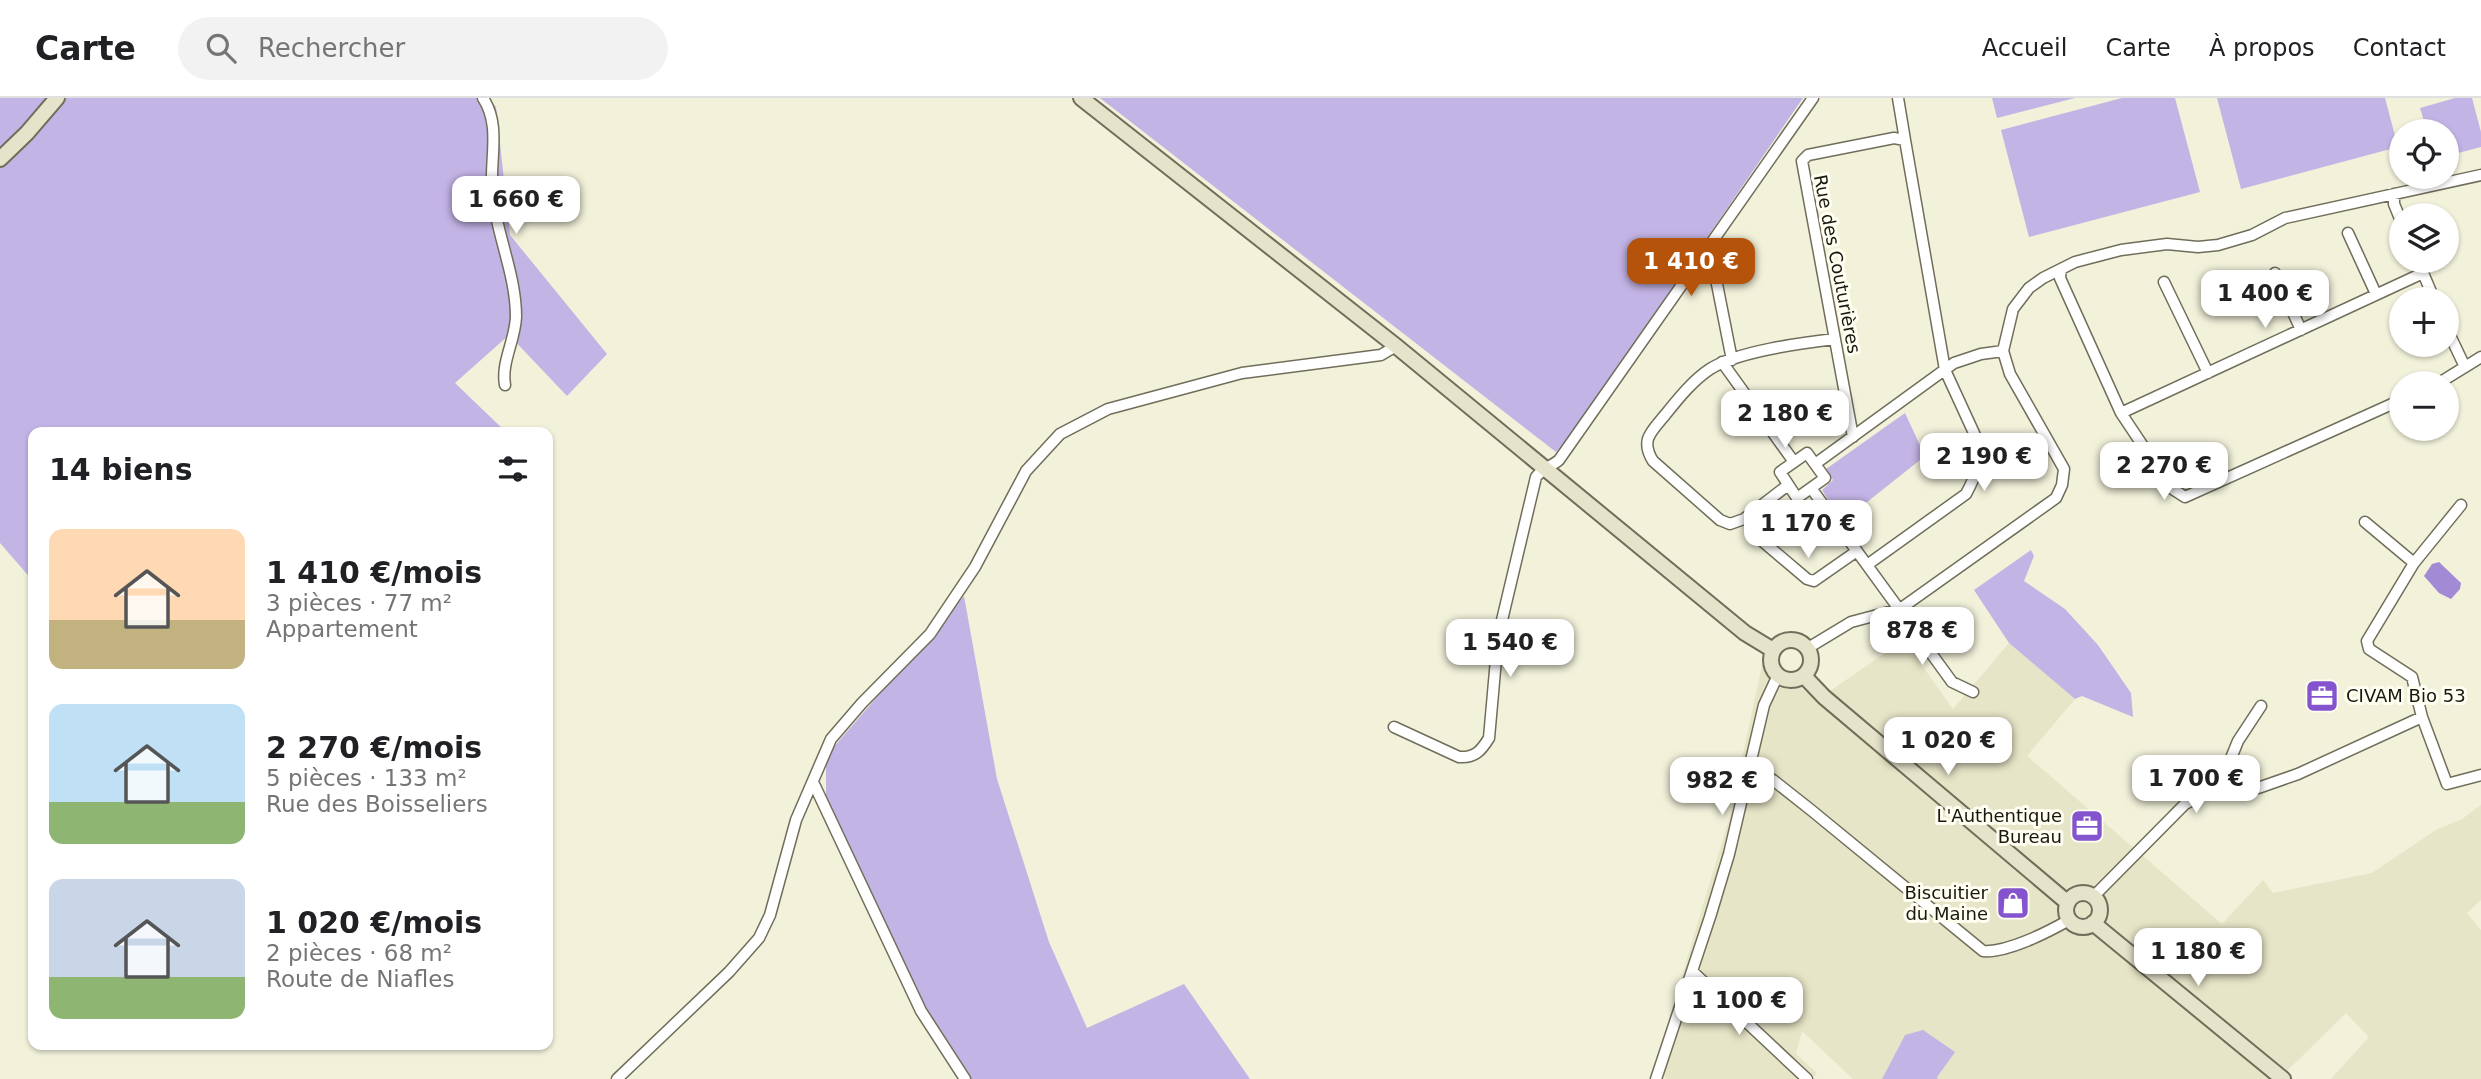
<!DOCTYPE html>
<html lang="fr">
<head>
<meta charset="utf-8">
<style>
  body { margin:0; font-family:"DejaVu Sans",sans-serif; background:#f2f2f2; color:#202124; height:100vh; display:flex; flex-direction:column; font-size:26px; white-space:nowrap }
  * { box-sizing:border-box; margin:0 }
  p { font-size:23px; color:#757577 }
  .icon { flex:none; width:38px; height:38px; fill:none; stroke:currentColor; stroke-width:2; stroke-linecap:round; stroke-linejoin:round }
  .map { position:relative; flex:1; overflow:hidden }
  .side { position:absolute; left:28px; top:329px; width:525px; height:623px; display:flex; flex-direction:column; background:#fff; border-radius:14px; box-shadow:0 2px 5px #0004 }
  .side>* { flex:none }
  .controls { position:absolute; left:2389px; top:21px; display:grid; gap:14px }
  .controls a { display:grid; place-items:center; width:70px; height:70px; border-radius:50%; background:#fff; box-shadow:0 2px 5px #0004; font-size:35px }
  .price { position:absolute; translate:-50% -60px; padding:0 16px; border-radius:14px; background:#fff; color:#222; font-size:23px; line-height:46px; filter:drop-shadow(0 2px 4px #0008) }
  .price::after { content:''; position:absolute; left:50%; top:42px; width:21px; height:16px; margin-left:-10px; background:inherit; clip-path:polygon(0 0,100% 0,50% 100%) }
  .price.selected { background:#b45309; color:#fff }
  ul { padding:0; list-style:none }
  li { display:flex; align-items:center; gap:21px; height:175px; padding:0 21px }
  li span { display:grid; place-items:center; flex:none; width:196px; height:140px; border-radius:14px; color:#555 }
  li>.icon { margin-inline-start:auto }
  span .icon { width:84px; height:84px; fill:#fffc; stroke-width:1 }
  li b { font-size:30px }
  h2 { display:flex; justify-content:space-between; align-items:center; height:84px; padding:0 21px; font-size:30px }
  header { display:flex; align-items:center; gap:42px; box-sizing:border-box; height:98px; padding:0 35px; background:#fff; border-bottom:2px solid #e0e0e0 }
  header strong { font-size:33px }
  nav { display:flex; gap:38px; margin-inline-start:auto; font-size:24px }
  .search { width:490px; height:63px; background:#f2f2f2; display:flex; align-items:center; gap:18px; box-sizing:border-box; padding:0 24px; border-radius:38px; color:#757577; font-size:26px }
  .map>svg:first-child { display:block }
  .built { fill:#e7e5c7 }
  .green { fill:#c3b4e6 }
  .water { fill:#a28ad5 }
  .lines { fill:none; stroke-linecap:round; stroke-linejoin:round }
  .street-casing { stroke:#706e5a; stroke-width:13 }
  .secondary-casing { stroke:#706e5a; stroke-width:18 }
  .street { stroke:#fff; stroke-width:10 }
  .secondary { stroke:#e5e3ca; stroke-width:14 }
  .labels { text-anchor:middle; stroke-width:6; stroke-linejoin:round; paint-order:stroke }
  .street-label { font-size:18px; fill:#181710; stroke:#fffef0 }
  .poi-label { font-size:18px; fill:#181710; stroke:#fffef0; text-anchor:end }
</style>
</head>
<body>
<header>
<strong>Carte</strong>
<div class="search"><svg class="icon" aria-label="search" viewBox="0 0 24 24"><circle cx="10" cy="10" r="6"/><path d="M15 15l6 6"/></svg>Rechercher</div>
<nav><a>Accueil</a><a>Carte</a><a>À propos</a><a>Contact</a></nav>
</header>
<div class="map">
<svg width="2481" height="981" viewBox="0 0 2481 981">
  <rect width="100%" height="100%" fill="#f2f1da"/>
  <!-- built -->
  <path class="built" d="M1904 542 1953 611 2009 545 2075 601 2027 658 2222 826 2263 782 2273 795 2372 775 2436 732 2462 721 2481 707V802L2467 815 2481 832V981H2331L2369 939 2346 915 2279 981H1938L1905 937 1882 981H1853L1802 933 1796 956 1817 975 1811 981H1667L1654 971 1729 721 1763 563 1817 602Z"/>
  <!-- green -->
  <path class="green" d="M0 0H488L496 9 510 137 607 256 567 298 509 237 455 285 506 334H33V483L0 445Z
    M1100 0H1803L1574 333 1556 354Z
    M1992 0H2075L1997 20Z
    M2122 0H2175L2200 94 2029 139 2001 32Z
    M2217 0H2385L2398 49 2241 91Z
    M2455 0H2472L2481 34V49L2447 58 2446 33H2427L2420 10Z
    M1905 315 1925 358 1842 424 1822 392 1833 382 1826 371Z
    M2031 452 2034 458 2024 483 2065 511 2098 547 2131 595 2133 619 2082 598 2075 601 2009 545 1974 492Z
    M964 498 997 681 1049 844 1087 930 1184 886 1250 981H968L913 889 826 703V658Z
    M1923 932 1955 954 1937 979 1938 981H1882L1905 937Z"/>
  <!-- water -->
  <path class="water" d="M2439 464 2461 485 2460 491 2451 501 2439 495 2424 478 2432 466Z"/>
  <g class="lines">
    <defs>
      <path id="street" d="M483 0C500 26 491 56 492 85 493 130 516 173 516 219 515 243 501 264 505 287
        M1898 0 1905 42
        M2394 96V106L2401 123
        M2348 135 2376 196
        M2418 163 2434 201
        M2061 171 2060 180 2121 315 2171 390 2185 399 2401 302
        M2275 175 2301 232
        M1715 176 1732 262
        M2164 184 2208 275
        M2446 229 2465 269
        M1722 264 1794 364
        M2439 285 2481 259
        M2121 315 2423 175
        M1853 339 1802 63 1808 57 1894 40 1905 42 1945 272 1979 346C1981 365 1975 379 1966 396L1867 467
        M1807 355 1825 380 1797 400 1780 374Z
        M1815 366 1954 265 1981 256 2003 253
        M1788 387 1744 421 1730 426 1720 422 1653 363C1640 342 1651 334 1665 317 1678 301 1692 283 1710 271 1738 253 1801 245 1835 241
        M1811 390 1952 584 1973 594
        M2461 407 2414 465 2367 543 2369 551 2412 579 2422 619 2447 686 2481 677
        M2365 424 2414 465
        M1761 442 1807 481 1814 483 1857 453
        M1808 550 1851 524 1900 511 2056 400 2062 387 2064 371 2010 276 2003 253 2013 211 2029 190 2043 180 2075 164 2121 152 2167 146 2198 149 2218 147 2252 137 2285 120 2481 77
        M1394 629 1459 659C1475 660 1481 653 1489 640L1498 539 1536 379C1542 371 1552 368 1559 362L1813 0
        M1750 669 1773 682 1811 712 1983 853C2007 855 2048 834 2069 822
        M813 684 921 913 965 981
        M2220 687 2243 694 2258 690 2298 676 2422 619
        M2093 799 2185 706 2220 687 2238 643 2261 608
        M1693 874 1807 981
        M617 981 729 874 759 840 770 817 796 722 831 641 862 605 930 536 975 469 1026 373 1060 336 1108 311 1242 275 1381 257 1396 248
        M1656 981 1710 819 1729 756 1764 607 1778 577"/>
      <path id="secondary" d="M1081 0 1396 248 1745 535 1773 552
        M0 61 27 35 57 0
        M1771 562a20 20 0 1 1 40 0a20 20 0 1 1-40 0Z
        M1804 578 1824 599 2068 805
        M2066 812a17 17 0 1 1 34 0a17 17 0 1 1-34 0Z
        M2093 825 2283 981"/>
    </defs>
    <!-- street casing -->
    <use href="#street" class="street-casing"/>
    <!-- secondary casing -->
    <use href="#secondary" class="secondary-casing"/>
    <!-- street -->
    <use href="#street" class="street"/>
    <!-- secondary -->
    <use href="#secondary" class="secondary"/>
  </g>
  <!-- icons -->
  <defs>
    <symbol id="office-square" viewBox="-11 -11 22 22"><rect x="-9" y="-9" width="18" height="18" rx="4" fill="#8354cd" stroke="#fffef0"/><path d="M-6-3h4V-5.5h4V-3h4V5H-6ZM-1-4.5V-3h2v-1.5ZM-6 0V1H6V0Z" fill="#fff"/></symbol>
    <symbol id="shop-square" viewBox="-11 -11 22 22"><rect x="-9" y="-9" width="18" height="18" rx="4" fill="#8354cd" stroke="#fffef0"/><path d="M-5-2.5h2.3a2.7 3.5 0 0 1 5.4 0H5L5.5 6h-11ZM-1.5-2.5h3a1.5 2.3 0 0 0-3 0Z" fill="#fff"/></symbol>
  </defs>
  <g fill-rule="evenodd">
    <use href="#office-square" x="2303" y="579" width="38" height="38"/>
    <use href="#office-square" x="2068" y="709" width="38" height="38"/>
    <use href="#shop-square" x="1994" y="786" width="38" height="38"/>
  </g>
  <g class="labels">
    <!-- street labels -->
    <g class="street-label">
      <text transform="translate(1837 166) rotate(79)" y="6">Rue des Couturières</text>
    </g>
    <!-- poi labels -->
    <g class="poi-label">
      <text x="2346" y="604" text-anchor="start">CIVAM Bio 53</text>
      <text x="2062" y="724">L'Authentique<tspan x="2062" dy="21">Bureau</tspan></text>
      <text x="1988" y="801">Biscuitier<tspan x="1988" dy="21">du Maine</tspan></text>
    </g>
  </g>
</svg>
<div class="controls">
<a><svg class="icon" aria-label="locate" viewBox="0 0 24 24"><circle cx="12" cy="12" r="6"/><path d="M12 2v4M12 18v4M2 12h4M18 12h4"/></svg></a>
<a><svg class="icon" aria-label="layers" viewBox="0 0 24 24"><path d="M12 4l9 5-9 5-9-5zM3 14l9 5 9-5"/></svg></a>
<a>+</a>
<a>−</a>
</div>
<b class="price" style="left:516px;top:138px">1 660 €</b>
<b class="price selected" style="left:1691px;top:200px">1 410 €</b>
<b class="price" style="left:2265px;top:232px">1 400 €</b>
<b class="price" style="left:1785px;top:352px">2 180 €</b>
<b class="price" style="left:1984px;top:395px">2 190 €</b>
<b class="price" style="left:2164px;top:404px">2 270 €</b>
<b class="price" style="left:1808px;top:462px">1 170 €</b>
<b class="price" style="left:1922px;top:569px">878 €</b>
<b class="price" style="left:1510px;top:581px">1 540 €</b>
<b class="price" style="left:1948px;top:679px">1 020 €</b>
<b class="price" style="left:2196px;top:717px">1 700 €</b>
<b class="price" style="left:1722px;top:719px">982 €</b>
<b class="price" style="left:2198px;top:890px">1 180 €</b>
<b class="price" style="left:1739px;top:939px">1 100 €</b>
<section class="side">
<h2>14 biens<svg class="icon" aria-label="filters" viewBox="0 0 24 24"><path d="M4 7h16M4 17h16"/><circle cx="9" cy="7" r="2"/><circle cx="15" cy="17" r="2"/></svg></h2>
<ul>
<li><span style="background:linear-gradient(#ffd9b3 65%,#c2b280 0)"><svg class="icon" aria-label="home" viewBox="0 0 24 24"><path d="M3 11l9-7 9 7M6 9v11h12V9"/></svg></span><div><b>1 410 €/mois</b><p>3 pièces · 77 m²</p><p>Appartement</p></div></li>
<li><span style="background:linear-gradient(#bfe0f5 70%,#8fb573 0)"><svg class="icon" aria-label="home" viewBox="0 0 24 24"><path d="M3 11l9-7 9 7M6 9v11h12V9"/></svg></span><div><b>2 270 €/mois</b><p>5 pièces · 133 m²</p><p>Rue des Boisseliers</p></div></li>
<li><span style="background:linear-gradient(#c9d6e8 70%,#8fb573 0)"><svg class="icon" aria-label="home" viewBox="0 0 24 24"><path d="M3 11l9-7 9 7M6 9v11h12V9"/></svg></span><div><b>1 020 €/mois</b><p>2 pièces · 68 m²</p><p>Route de Niafles</p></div></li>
</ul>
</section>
</div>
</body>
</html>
